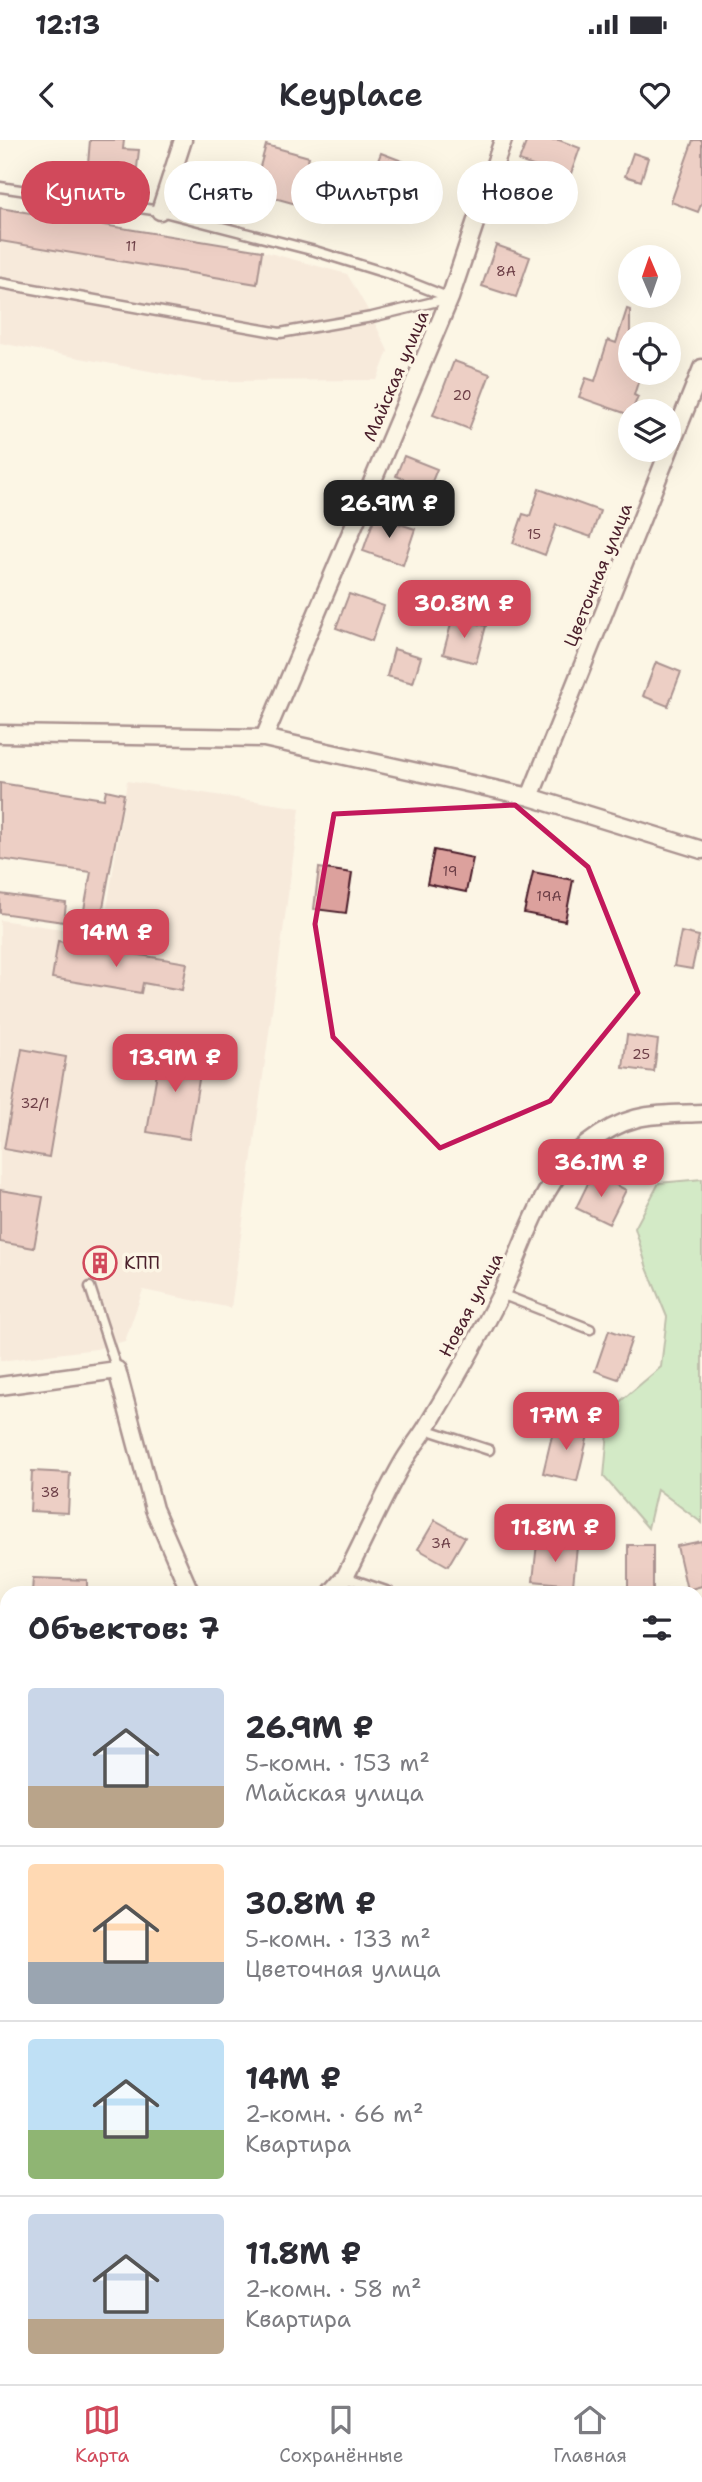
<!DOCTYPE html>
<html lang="ru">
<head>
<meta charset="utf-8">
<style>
  body { margin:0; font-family:"Shantell Sans",sans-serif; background:#f7f7f7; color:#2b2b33; height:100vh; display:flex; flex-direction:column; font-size:26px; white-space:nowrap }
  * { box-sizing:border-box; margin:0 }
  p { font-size:23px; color:#7c7c81 }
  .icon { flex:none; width:38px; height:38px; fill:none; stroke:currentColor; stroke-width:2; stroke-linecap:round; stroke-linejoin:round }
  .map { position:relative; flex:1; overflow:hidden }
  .drawer { position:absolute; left:0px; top:1446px; width:704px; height:800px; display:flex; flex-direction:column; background:#fff; border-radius:21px 21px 0 0; box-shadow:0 7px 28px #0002 }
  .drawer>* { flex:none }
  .hud { position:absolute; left:21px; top:21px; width:662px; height:63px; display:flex; gap:14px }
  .needle { width:46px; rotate:358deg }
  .tools { position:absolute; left:618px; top:105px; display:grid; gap:14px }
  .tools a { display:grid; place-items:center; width:63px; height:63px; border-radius:50%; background:#fff; box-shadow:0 7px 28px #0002; font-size:35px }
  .price { position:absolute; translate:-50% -60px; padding:0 16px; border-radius:14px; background:#d1495b; color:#fff; font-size:23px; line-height:46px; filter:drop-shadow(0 2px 4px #0008) }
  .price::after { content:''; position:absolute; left:50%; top:42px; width:21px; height:16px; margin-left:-10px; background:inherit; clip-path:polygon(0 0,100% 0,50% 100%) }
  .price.selected { background:#222; color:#fff }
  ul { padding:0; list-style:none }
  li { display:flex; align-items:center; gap:21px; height:175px; padding:0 28px }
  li+li { border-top:2px solid #e1e1e2 }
  li span { display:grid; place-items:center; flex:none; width:196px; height:140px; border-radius:7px; color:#555 }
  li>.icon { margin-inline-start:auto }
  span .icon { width:84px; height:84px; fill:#fffc; stroke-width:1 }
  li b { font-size:30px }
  h2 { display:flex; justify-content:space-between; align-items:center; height:84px; padding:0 28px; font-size:30px }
  .tag { padding:0 24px; border-radius:32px; background:#fff; box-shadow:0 7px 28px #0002; font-size:24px; line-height:63px }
  .tag.selected { background:#d1495b; color:#fff }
  .status { display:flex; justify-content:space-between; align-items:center; height:49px; padding:0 35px; background:#fff; direction:ltr }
  .status svg { height:19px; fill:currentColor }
  header { display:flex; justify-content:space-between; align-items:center; height:91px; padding:0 28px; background:#fff; font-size:32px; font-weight:600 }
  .menu { display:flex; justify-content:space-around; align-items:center; height:98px; border-top:2px solid #e1e1e2; background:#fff; font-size:19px; color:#7c7c81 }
  .menu a { display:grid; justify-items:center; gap:4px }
  .menu .selected { color:#d1495b }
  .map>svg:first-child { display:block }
  .built { fill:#f2dccf }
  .green { fill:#a3dba0; stroke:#767d66; stroke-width:2 }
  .building { fill:#dca19d; stroke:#4a1f2b; stroke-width:2 }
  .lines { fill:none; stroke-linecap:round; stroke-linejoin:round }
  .service-casing { stroke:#4a1f2b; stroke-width:13 }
  .minor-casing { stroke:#4a1f2b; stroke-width:21 }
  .service { stroke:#fcf5e5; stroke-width:8 }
  .minor { stroke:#fcf5e5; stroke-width:16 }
  .marked { fill:none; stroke:#c2185b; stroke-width:5; stroke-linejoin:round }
  .labels { text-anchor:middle; stroke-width:7; stroke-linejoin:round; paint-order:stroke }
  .number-label { font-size:14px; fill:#6e4048 }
  .street-label { font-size:18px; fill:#4a1f2b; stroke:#fcf5e5 }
  .poi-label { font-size:18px; fill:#4a1f2b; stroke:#fcf5e5; text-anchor:start }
</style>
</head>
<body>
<div class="status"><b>12:13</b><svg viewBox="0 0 49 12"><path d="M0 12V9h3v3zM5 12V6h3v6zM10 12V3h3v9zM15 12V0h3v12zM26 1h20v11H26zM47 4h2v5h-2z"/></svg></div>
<header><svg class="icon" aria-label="back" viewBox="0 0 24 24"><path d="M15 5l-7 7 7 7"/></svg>Keyplace<svg class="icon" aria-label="heart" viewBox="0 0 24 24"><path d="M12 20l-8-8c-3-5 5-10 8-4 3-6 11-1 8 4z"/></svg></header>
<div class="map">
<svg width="702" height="2244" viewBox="0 0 702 2244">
  <rect width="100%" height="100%" fill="#fcf5e5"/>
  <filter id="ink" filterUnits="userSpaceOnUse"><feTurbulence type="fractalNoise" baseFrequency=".0143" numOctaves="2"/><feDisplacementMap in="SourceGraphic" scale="14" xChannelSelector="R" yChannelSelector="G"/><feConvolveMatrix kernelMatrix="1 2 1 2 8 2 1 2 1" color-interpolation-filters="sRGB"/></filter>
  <g filter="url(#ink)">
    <!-- built -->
    <path class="built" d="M0 68 262 111 347 134 372 177 388 211 377 240 203 241 0 203Z
      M127 641 300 668 231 1168 143 1150 125 1201 96 1209 0 1221V780L103 795Z"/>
    <!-- green -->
    <path class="green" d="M702 1039V1383L657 1349 648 1388 604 1337 610 1270 661 1227 667 1177 647 1128 635 1088 659 1043Z"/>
    <!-- building -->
    <path class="building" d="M90 0H124L123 9 139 10 137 28 88 24Z
      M527 0H559L580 8 569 39 519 21Z
      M693 0H702V62L698 72 671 62Z
      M266 5 309 17 296 64 253 52Z
      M381 13 426 30 411 67 367 49Z
      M633 13 648 18 641 41 625 36Z
      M0 68 262 111 257 144 0 101Z
      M496 105 530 117 516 157 482 146Z
      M627 169 630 170V233H641L634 255 638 257 630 275 579 257 586 238 595 241 608 200 616 203Z
      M454 221 490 234 469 289 433 275Z
      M404 316 437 329 429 349 396 336Z
      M539 349 600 371 591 397 556 385 545 415 513 403 523 374 530 376Z
      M375 376 415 389 403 425 363 411Z
      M349 454 384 466 372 501 336 488Z
      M453 477 486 486 476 523 443 514Z
      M394 509 421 517 413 543 387 536Z
      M656 522 681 532 668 566 643 556Z
      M0 643 104 659 106 650 124 654 102 773 84 770 91 732 0 719Z
      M434 710 473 718 466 752 427 744Z
      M319 728 352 733 346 773 314 769Z
      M533 732 573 740 565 781 524 773Z
      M0 754 66 763 64 782 0 773Z
      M681 792 699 796 692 829 674 826Z
      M58 801 187 823 182 850 143 843 141 853 52 838Z
      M627 895 658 900 654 932 623 928Z
      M22 909 66 917 49 1017 4 1009Z
      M161 909 203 916 189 999 147 992Z
      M593 1033 626 1050 609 1084 576 1068Z
      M0 1050 43 1057 34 1108 0 1102Z
      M609 1190 632 1198 618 1239 595 1231Z
      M555 1283 589 1291 577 1341 543 1333Z
      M32 1331 70 1333 68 1373 30 1371Z
      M435 1380 465 1397 448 1426 418 1409Z
      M702 1401V1446L687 1450 677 1406Z
      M537 1403 577 1407 573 1445 533 1441Z
      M628 1405H653V1452H628Z
      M33 1438 87 1440V1452H32Z"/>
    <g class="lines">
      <defs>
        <path id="service" d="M0 47 160 71 315 111 389 134 450 158
          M0 143 280 193 372 177 450 158
          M90 1147 117 1230
          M501 1154 590 1189
          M425 1289 489 1310
          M345 1437 389 1452"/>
        <path id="minor" d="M160 71 183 0
          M0 594 264 598 530 657 702 710
          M264 598 450 158 503 0
          M530 657 702 228
          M0 1246 117 1230 154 1369 190 1452
          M332 1452 345 1437C364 1400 381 1361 402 1324 409 1311 418 1301 426 1288 452 1245 478 1199 501 1154 526 1103 540 1040 587 1004 629 972 652 975 702 973
          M696 1654 702 1655
          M696 2015 699 2005H702
          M89 2238V2244
          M395 2244V2238
          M664 2244 665 2238"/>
      </defs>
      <!-- service casing -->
      <use href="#service" class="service-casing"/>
      <!-- minor casing -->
      <use href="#minor" class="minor-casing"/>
      <!-- service -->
      <use href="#service" class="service"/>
      <!-- minor -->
      <use href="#minor" class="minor"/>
    </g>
  </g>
  <!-- marked area -->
  <path d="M0 0H702V2244H0ZM515 665 588 727 638 853 550 961 440 1008 333 897 315 784 334 674Z" fill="#fcf5e5" fill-opacity=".55" fill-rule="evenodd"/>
  <path class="marked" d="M515 665 588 727 638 853 550 961 440 1008 333 897 315 784 334 674Z"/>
  <!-- icons -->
  <defs>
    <symbol id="building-ring" viewBox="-11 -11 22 22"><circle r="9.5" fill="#fcf5e5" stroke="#d1495b" stroke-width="1.5"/><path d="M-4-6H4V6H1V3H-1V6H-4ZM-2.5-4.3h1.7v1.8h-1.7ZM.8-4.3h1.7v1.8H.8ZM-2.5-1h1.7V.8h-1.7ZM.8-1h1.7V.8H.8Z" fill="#d1495b"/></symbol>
  </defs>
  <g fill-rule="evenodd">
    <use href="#building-ring" x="81" y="1104" width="38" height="38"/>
  </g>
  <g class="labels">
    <!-- number labels -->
    <g class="number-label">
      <text x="131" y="111">11</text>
      <text x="506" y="136">8А</text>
      <text x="462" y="260">20</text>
      <text x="534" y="399">15</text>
      <text x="450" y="736">19</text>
      <text x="549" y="761">19А</text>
      <text x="641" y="919">25</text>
      <text x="35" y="968">32/1</text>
      <text x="50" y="1357">38</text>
      <text x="441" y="1408">3А</text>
    </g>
    <!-- street labels -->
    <g class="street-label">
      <text transform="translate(396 236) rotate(-67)" y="6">Майская улица</text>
      <text transform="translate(598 435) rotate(-68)" y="6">Цветочная улица</text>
      <text transform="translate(471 1165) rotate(-62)" y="6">Новая улица</text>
    </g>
    <!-- poi labels -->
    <g class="poi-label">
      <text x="124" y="1129">КПП</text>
    </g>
  </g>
</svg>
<div class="tools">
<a><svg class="needle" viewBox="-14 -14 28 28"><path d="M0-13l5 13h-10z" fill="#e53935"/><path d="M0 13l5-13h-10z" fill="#7c7c81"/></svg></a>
<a><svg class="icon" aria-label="locate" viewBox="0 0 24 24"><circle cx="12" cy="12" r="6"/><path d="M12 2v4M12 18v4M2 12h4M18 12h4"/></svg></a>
<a><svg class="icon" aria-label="layers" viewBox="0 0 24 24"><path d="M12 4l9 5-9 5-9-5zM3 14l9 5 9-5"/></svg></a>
</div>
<b class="price selected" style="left:389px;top:400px">26.9M ₽</b>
<b class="price" style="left:464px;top:500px">30.8M ₽</b>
<b class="price" style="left:116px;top:829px">14M ₽</b>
<b class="price" style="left:175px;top:954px">13.9M ₽</b>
<b class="price" style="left:601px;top:1059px">36.1M ₽</b>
<b class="price" style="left:566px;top:1312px">17M ₽</b>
<b class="price" style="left:555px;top:1424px">11.8M ₽</b>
<div class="hud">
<a class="tag selected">Купить</a>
<a class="tag">Снять</a>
<a class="tag">Фильтры</a>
<a class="tag">Новое</a>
</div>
<section class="drawer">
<h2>Объектов: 7<svg class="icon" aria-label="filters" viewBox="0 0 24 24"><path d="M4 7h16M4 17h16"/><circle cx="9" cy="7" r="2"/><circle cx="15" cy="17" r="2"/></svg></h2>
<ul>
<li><span style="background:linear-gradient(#c9d6e8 70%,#b9a48a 0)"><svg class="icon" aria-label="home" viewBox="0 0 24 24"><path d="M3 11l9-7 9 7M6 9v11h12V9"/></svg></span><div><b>26.9M ₽</b><p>5-комн. · 153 m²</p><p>Майская улица</p></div></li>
<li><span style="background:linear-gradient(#ffd9b3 70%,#9aa5b1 0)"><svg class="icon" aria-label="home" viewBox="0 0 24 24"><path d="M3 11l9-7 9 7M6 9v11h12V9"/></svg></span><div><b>30.8M ₽</b><p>5-комн. · 133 m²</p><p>Цветочная улица</p></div></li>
<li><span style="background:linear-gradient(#bfe0f5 65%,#8fb573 0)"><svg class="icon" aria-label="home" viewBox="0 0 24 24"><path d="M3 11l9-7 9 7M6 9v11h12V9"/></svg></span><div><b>14M ₽</b><p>2-комн. · 66 m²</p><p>Квартира</p></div></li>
<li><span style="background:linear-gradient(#c9d6e8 75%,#b9a48a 0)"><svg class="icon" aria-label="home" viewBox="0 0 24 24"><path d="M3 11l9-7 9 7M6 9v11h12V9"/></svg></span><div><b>11.8M ₽</b><p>2-комн. · 58 m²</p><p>Квартира</p></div></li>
</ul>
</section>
</div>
<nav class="menu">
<a class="selected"><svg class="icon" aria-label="map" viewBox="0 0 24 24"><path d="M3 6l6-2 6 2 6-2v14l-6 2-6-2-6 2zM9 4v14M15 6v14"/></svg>Карта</a>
<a><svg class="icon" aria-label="saved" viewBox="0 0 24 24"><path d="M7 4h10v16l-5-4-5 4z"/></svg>Сохранённые</a>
<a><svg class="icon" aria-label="home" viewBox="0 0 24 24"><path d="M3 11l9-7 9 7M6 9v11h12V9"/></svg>Главная</a>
</nav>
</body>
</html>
